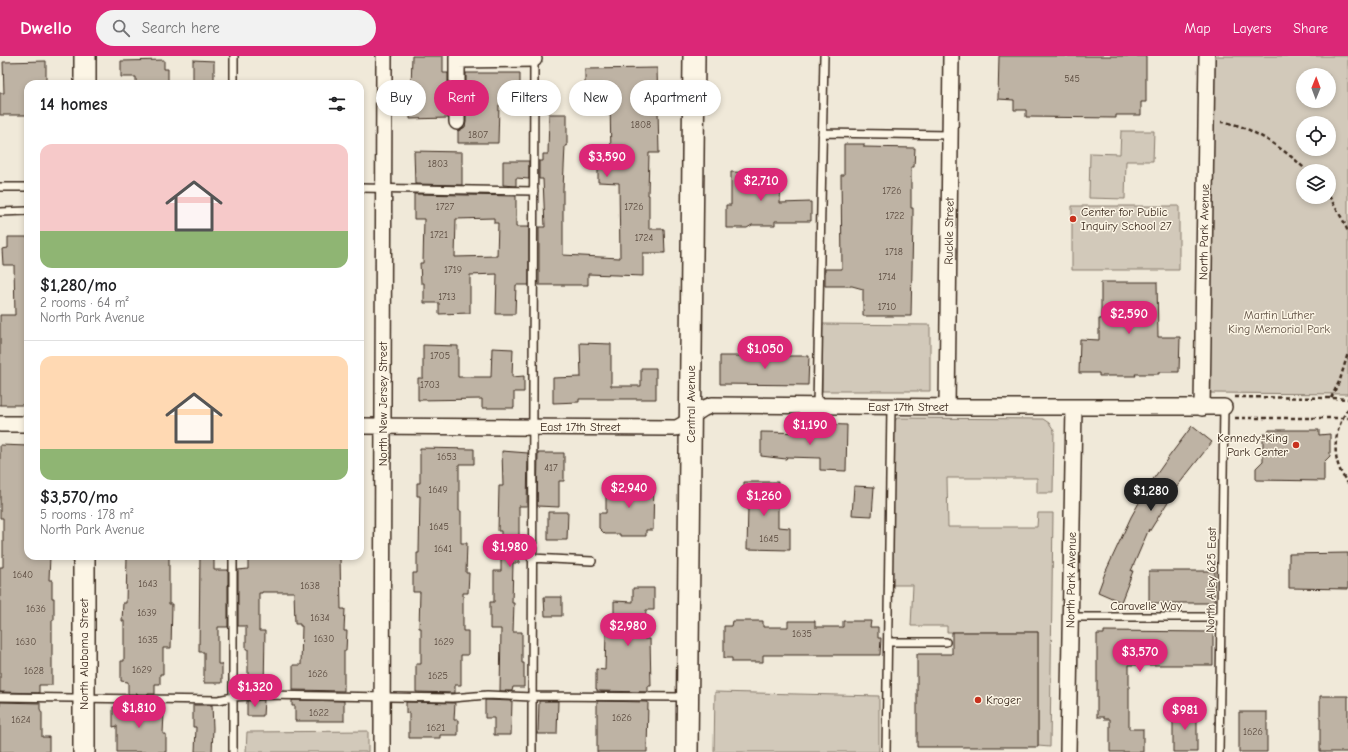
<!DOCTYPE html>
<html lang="en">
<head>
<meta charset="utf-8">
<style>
  body { margin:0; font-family:"Comic Neue",sans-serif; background:#f2f2f2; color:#202124; height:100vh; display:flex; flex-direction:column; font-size:15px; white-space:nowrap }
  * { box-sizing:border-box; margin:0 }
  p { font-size:13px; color:#757577 }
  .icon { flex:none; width:22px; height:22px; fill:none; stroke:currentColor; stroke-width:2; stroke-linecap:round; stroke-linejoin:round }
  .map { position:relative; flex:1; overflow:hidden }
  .sheet { position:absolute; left:24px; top:24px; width:340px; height:480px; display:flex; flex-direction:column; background:#fff; border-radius:12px; box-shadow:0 2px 6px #0003 }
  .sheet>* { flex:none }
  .top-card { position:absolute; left:376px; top:24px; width:380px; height:36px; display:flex; gap:8px }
  .needle { width:26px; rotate:1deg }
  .fabs { position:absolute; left:1296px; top:12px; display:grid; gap:8px }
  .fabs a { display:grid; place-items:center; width:40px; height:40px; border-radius:50%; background:#fff; box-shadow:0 2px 6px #0003; font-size:20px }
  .price { position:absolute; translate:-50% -34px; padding:0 9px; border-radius:14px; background:#db2777; color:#fff; font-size:13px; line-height:26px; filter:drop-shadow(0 1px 2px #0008) }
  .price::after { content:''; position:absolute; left:50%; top:24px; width:12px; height:9px; margin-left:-6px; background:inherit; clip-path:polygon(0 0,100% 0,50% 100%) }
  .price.current { background:#222; color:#fff }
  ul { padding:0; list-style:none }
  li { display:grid; align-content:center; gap:8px; height:212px; padding:0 16px }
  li+li { border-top:1px solid #e0e0e0 }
  li span { display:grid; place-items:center; height:124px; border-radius:12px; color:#555 }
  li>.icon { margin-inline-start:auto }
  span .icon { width:72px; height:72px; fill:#fffc; stroke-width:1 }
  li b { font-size:17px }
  h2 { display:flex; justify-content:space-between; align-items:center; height:48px; padding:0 16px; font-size:17px }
  .pill { padding:0 14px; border-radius:18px; background:#fff; box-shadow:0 2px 6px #0003; font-size:14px; line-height:36px }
  .pill.current { background:#db2777; color:#fff }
  header { display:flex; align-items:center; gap:24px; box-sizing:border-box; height:56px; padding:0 20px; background:#db2777; color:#fff }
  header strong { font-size:19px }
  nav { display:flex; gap:22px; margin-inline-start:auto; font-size:14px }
  .search { width:280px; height:36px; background:#f2f2f2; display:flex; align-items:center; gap:10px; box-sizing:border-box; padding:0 14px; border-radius:22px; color:#757577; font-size:15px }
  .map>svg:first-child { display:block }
  .green { fill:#d2c9ba; stroke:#867a6c; fill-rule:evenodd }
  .building { fill:#beb3a4; stroke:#3b2a1e; fill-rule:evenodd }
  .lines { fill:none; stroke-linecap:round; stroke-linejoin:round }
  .lane-casing { stroke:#3b2a1e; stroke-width:10 }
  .street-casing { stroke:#3b2a1e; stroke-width:18 }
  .secondary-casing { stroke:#3b2a1e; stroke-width:24 }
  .path { stroke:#3b2a1e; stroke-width:2.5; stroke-dasharray:4 3; stroke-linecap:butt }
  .lane { stroke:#fcf5e5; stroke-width:7 }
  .street { stroke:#fcf5e5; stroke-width:15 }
  .secondary { stroke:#fcf5e5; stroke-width:21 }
  .poi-dot { fill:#c8321e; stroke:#fcf5e5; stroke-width:1.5 }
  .labels { text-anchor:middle; stroke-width:3; stroke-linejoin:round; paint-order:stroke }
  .number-label { font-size:10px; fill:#5c4c40 }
  .poi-label { font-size:12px; fill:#3b2a1e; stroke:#fcf5e5; text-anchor:start }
  .street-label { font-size:12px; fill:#3b2a1e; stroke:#fcf5e5 }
  .park-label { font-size:12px; fill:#615245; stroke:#fcf5e5 }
</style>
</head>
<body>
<header>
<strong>Dwello</strong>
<div class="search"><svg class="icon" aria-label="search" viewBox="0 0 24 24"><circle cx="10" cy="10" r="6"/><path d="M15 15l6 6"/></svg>Search here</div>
<nav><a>Map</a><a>Layers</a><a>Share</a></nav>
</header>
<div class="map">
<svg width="1348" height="696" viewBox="0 0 1348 696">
  <rect width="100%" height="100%" fill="#f0e9d9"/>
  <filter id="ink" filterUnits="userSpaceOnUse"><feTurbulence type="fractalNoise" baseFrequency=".025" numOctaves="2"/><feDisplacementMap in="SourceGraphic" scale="8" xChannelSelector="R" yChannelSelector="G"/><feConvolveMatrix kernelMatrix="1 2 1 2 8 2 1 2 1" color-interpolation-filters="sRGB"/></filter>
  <g filter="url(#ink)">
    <!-- green -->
    <path class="green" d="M1215 0H1348V338L1209 337ZM1303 19H1329V45H1303ZM1303 67H1329V93H1303ZM1303 115H1329V141H1303Z
      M1121 75H1154L1153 105H1126L1125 143 1089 142 1090 97 1120 98Z
      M1072 150H1179V214H1072Z
      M822 268 930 269V335H822Z
      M897 362 1043 363 1049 367 1054 374 1053 437H1037V422H947L948 471H1037L1038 457H1053L1050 691 1038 690V576H947V570H911L913 529H892L893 368Z
      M715 636 879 640V696H714Z
      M368 675V696H246L247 676Z"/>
    <!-- building -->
    <path class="building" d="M412 0H443V17H448V62L410 63Z
      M999 0H1146V46H1141V59H1116V62L1026 61V54H1014V44L998 43Z
      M164 4V13H168V28H136V21H121V5Z
      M193 4 214 5V28H193Z
      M46 5V28H28V59H0V37H4L3 6Z
      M657 12 659 97H649L648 139H649V173H664L665 197H643V220L588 218V229H539V171H545L543 123H539V105H543V98H548L549 58H567V90H565L563 133V199L620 202 619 127 598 126V102H611L610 44H585V13Z
      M466 17H520V49H499L498 87H458V75L465 71 466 66Z
      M844 88H864V91L915 92 914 111H911V152H913V166L911 260H863V233L852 230H825V213H842L841 119H844Z
      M414 95 462 96V129L415 128Z
      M503 105H529V123L516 122V130L503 129Z
      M731 116 781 118 780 147 811 146V165H775V169H752L747 172H726V149H731Z
      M414 138 516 140V171H529V229H516L515 258H496L497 218 470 219V257L439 258V247H424V227H421L420 207H423L424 163H414ZM494 162V167H498L497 200 455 201 456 163Z
      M8 181H28V349H0V259H15L14 209H3L2 193 8 192Z
      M1101 226H1157L1158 281H1180L1179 316H1159V318H1135L1136 320H1099V317H1079L1080 283 1099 284V263H1101Z
      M580 287 611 288V330H641V312H656V343H579V346L553 347V322L581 321Z
      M423 289 458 290V321H491L492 292 513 293 512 321 524 320V336H514V352H482V343L418 344V322H423Z
      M720 300H809L808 329 720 328Z
      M820 368 847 369 846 415 820 414V402L787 401 786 403 761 400V376L820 377Z
      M1192 370 1212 386 1179 428 1149 476V473L1131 515H1133L1121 546 1098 536 1105 517 1131 461 1149 429 1168 402Z
      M1269 374H1319V379L1330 378V400L1324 406V425L1256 424V412L1263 405V378H1268Z
      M0 389 28 390V500H50L49 524H52V542H54V564H52V629H39V637L0 636V511H3V462H0Z
      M420 392 474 393V408H459V455H461V487H467L466 517H469L468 537H463V575H468V599H461V629H455V637L416 636V608H421V572H419L420 536H413V517H417V497H419L420 440H417V427H420Z
      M502 395 528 397 527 450H519V507H513L512 547H514L513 576H522V607H524V631H513L512 635H500L501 573H490V546H494V515H501V475H498L499 430H503Z
      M538 397H564V425H559V451L537 450Z
      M616 425H654L653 474H646V480H620V478H605L599 472V457H606V433H616Z
      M744 426H778V471L790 472V494L747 493 748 450H742V431H744Z
      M854 430 874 431 872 460 852 459Z
      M548 456H568L567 484H548Z
      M1348 497V533L1289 532V498Z
      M127 500H169V548H172L171 592H163V618H160V628H155V638H128V626L121 625V605H124V565H122L123 547H126Z
      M200 500H214V514H228V571H218V608H222V627H204V596H199Z
      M248 500H340L341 553H345L344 575H347L346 595H344V635L293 634V609H301L302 570H300V568H295L294 536H262V537H259V575H265L264 634 248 635V593H246V570H238V514L248 513Z
      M1149 515H1215L1214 547H1149Z
      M633 532H654V554H646L644 583H650L651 630H648V636L597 635V633H596V613L605 614 606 577H614V545L633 546Z
      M544 541H562V560H545Z
      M732 565H763V571H788V565H815V571H843V565H871L870 571H878V582H881L880 599H763V606H732V602H724V570H731Z
      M1104 575 1213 576V609H1129V673H1143V696H1110V663H1104V661H1097V578H1104Z
      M952 576H1038V691H917V598H952Z
      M1320 640H1348V696H1320Z
      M264 644 263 660H247V645Z
      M292 644 344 645V665H295V650H292Z
      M485 644 512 645 511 679H494V662H485Z
      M539 645H558L557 678H538Z
      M597 645 648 646 647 696H597Z
      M0 646 40 647V653L42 657V681H49V696H0Z
      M406 646 455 647 454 664H458V679H440V682H409V657H406Z
      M128 648H155V657H164L163 678H166V696H117V670L113 671V651H128Z
      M193 649H212L213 672 212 696H195L196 671H193Z
      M1173 654H1197V696H1173Z
      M1239 656H1267V696H1239Z"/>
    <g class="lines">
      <defs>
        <path id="lane" d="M234 28V0
          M822 77 950 79
          M0 131H28
          M360 132 534 135
          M0 156 28 155
          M817 350 824 0
          M233 500V696
          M531 502 592 505
          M1070 561H1221
          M888 586H946
          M532 640 685 641
          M0 641 218 644 233 641 263 639 452 642 487 639 532 641
          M532 696C531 465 535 234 534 2
          M886 696 891 351
          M1219 696 1224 351"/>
        <path id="street" d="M457 4 534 3
          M457 66V0
          M947 351 951 0
          M1202 352 1207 0
          M0 368H28
          M360 370 676 372C685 369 688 364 695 358 700 354 706 351 712 349L960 351H1224
          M382 696 384 0
          M1068 696 1074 351"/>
        <path id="secondary" d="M85 28V0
          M84 696V500
          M687 696 694 0"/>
      </defs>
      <!-- lane casing -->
      <use href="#lane" class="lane-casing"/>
      <!-- street casing -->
      <use href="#street" class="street-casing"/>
      <!-- secondary casing -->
      <use href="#secondary" class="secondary-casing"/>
      <!-- path -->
      <path class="path" d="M1221 66C1247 67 1289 96 1307 115
        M1329 140 1344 166 1348 176
        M1235 341 1331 342 1348 343
        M1331 342 1340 324 1348 297
        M1348 353C1333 375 1330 405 1348 427
        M1235 362H1348"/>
      <!-- lane -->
      <use href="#lane" class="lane"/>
      <!-- street -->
      <use href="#street" class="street"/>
      <!-- secondary -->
      <use href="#secondary" class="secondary"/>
    </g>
  </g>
  <!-- markers -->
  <g class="poi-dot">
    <circle cx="1073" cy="163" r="4"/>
    <circle cx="1296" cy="389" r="4"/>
    <circle cx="978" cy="644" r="4"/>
  </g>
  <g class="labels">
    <!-- number labels -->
    <g class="number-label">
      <text x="1072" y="26">545</text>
      <text x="641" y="72">1808</text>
      <text x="478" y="82">1807</text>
      <text x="438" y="111">1803</text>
      <text x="892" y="138">1726</text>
      <text x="445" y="154">1727</text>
      <text x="634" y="154">1726</text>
      <text x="895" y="163">1722</text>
      <text x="439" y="182">1721</text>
      <text x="644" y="185">1724</text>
      <text x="894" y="199">1718</text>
      <text x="453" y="217">1719</text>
      <text x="887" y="224">1714</text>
      <text x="447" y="244">1713</text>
      <text x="887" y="254">1710</text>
      <text x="440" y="303">1705</text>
      <text x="430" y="332">1703</text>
      <text x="447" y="404">1653</text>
      <text x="551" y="415">417</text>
      <text x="438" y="437">1649</text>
      <text x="439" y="474">1645</text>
      <text x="769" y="486">1645</text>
      <text x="443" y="496">1641</text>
      <text x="23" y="522">1640</text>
      <text x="148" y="531">1643</text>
      <text x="310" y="533">1638</text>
      <text x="36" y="556">1636</text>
      <text x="147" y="560">1639</text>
      <text x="320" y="565">1634</text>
      <text x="802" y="581">1635</text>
      <text x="324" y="586">1630</text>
      <text x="148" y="587">1635</text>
      <text x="26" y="589">1630</text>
      <text x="444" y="589">1629</text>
      <text x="142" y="617">1629</text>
      <text x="34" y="618">1628</text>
      <text x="318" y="621">1626</text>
      <text x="438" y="623">1625</text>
      <text x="319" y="660">1622</text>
      <text x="622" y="665">1626</text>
      <text x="21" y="667">1624</text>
      <text x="436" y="675">1621</text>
      <text x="1253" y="679">1626</text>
    </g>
    <!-- poi labels -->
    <g class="poi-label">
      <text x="1081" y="160">Center for Public<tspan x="1081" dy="14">Inquiry School 27</tspan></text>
      <text x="1288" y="386" text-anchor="end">Kennedy-King<tspan x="1288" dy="14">Park Center</tspan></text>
      <text x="986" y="648">Kroger</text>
    </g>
    <!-- street labels -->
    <g class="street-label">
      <text transform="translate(949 175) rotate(-89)" y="4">Ruckle Street</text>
      <text transform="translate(1204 176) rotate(-89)" y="4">North Park Avenue</text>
      <text transform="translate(383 348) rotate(-90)" y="4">North New Jersey Street</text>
      <text transform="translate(691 348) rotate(-90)" y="4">Central Avenue</text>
      <text x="908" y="355">East 17th Street</text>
      <text x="580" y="375">East 17th Street</text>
      <text transform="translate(1071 524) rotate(-89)" y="4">North Park Avenue</text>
      <text transform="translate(1211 524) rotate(-89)" y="4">North Alley 625 East</text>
      <text x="1146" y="554">Caravelle Way</text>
      <text transform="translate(84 598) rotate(-90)" y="4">North Alabama Street</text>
    </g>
    <!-- park labels -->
    <g class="park-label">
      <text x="1279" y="263">Martin Luther<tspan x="1279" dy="14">King Memorial Park</tspan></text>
    </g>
  </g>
</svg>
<div class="fabs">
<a><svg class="needle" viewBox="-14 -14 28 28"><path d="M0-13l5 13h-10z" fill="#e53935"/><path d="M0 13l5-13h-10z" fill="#757577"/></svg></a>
<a><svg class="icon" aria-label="locate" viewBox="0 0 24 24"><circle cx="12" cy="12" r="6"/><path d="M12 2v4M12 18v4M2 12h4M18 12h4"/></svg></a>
<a><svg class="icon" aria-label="layers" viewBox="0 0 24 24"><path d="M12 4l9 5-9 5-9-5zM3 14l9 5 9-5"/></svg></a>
</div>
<b class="price" style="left:607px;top:122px">$3,590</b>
<b class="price" style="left:761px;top:146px">$2,710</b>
<b class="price" style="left:1129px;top:279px">$2,590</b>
<b class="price" style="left:765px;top:314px">$1,050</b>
<b class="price" style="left:810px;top:390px">$1,190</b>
<b class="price" style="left:629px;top:453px">$2,940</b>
<b class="price current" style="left:1151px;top:456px">$1,280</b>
<b class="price" style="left:764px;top:461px">$1,260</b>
<b class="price" style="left:510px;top:512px">$1,980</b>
<b class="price" style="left:628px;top:591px">$2,980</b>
<b class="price" style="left:1140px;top:617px">$3,570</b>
<b class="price" style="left:255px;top:652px">$1,320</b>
<b class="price" style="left:139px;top:673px">$1,810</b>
<b class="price" style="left:1185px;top:675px">$981</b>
<div class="top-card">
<a class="pill">Buy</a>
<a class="pill current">Rent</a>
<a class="pill">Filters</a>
<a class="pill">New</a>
<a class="pill">Apartment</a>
</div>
<section class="sheet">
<h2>14 homes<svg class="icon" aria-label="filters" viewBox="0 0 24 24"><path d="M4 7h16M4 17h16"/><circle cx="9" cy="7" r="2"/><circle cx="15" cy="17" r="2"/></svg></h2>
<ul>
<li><span style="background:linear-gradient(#f6c9c9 70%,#8fb573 0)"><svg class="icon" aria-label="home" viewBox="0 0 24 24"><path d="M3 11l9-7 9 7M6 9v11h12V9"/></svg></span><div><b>$1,280/mo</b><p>2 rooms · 64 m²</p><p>North Park Avenue</p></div></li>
<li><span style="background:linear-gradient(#ffd9b3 75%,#8fb573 0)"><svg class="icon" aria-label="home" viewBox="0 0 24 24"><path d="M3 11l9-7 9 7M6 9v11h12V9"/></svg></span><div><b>$3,570/mo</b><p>5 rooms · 178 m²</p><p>North Park Avenue</p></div></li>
</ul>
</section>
</div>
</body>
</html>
